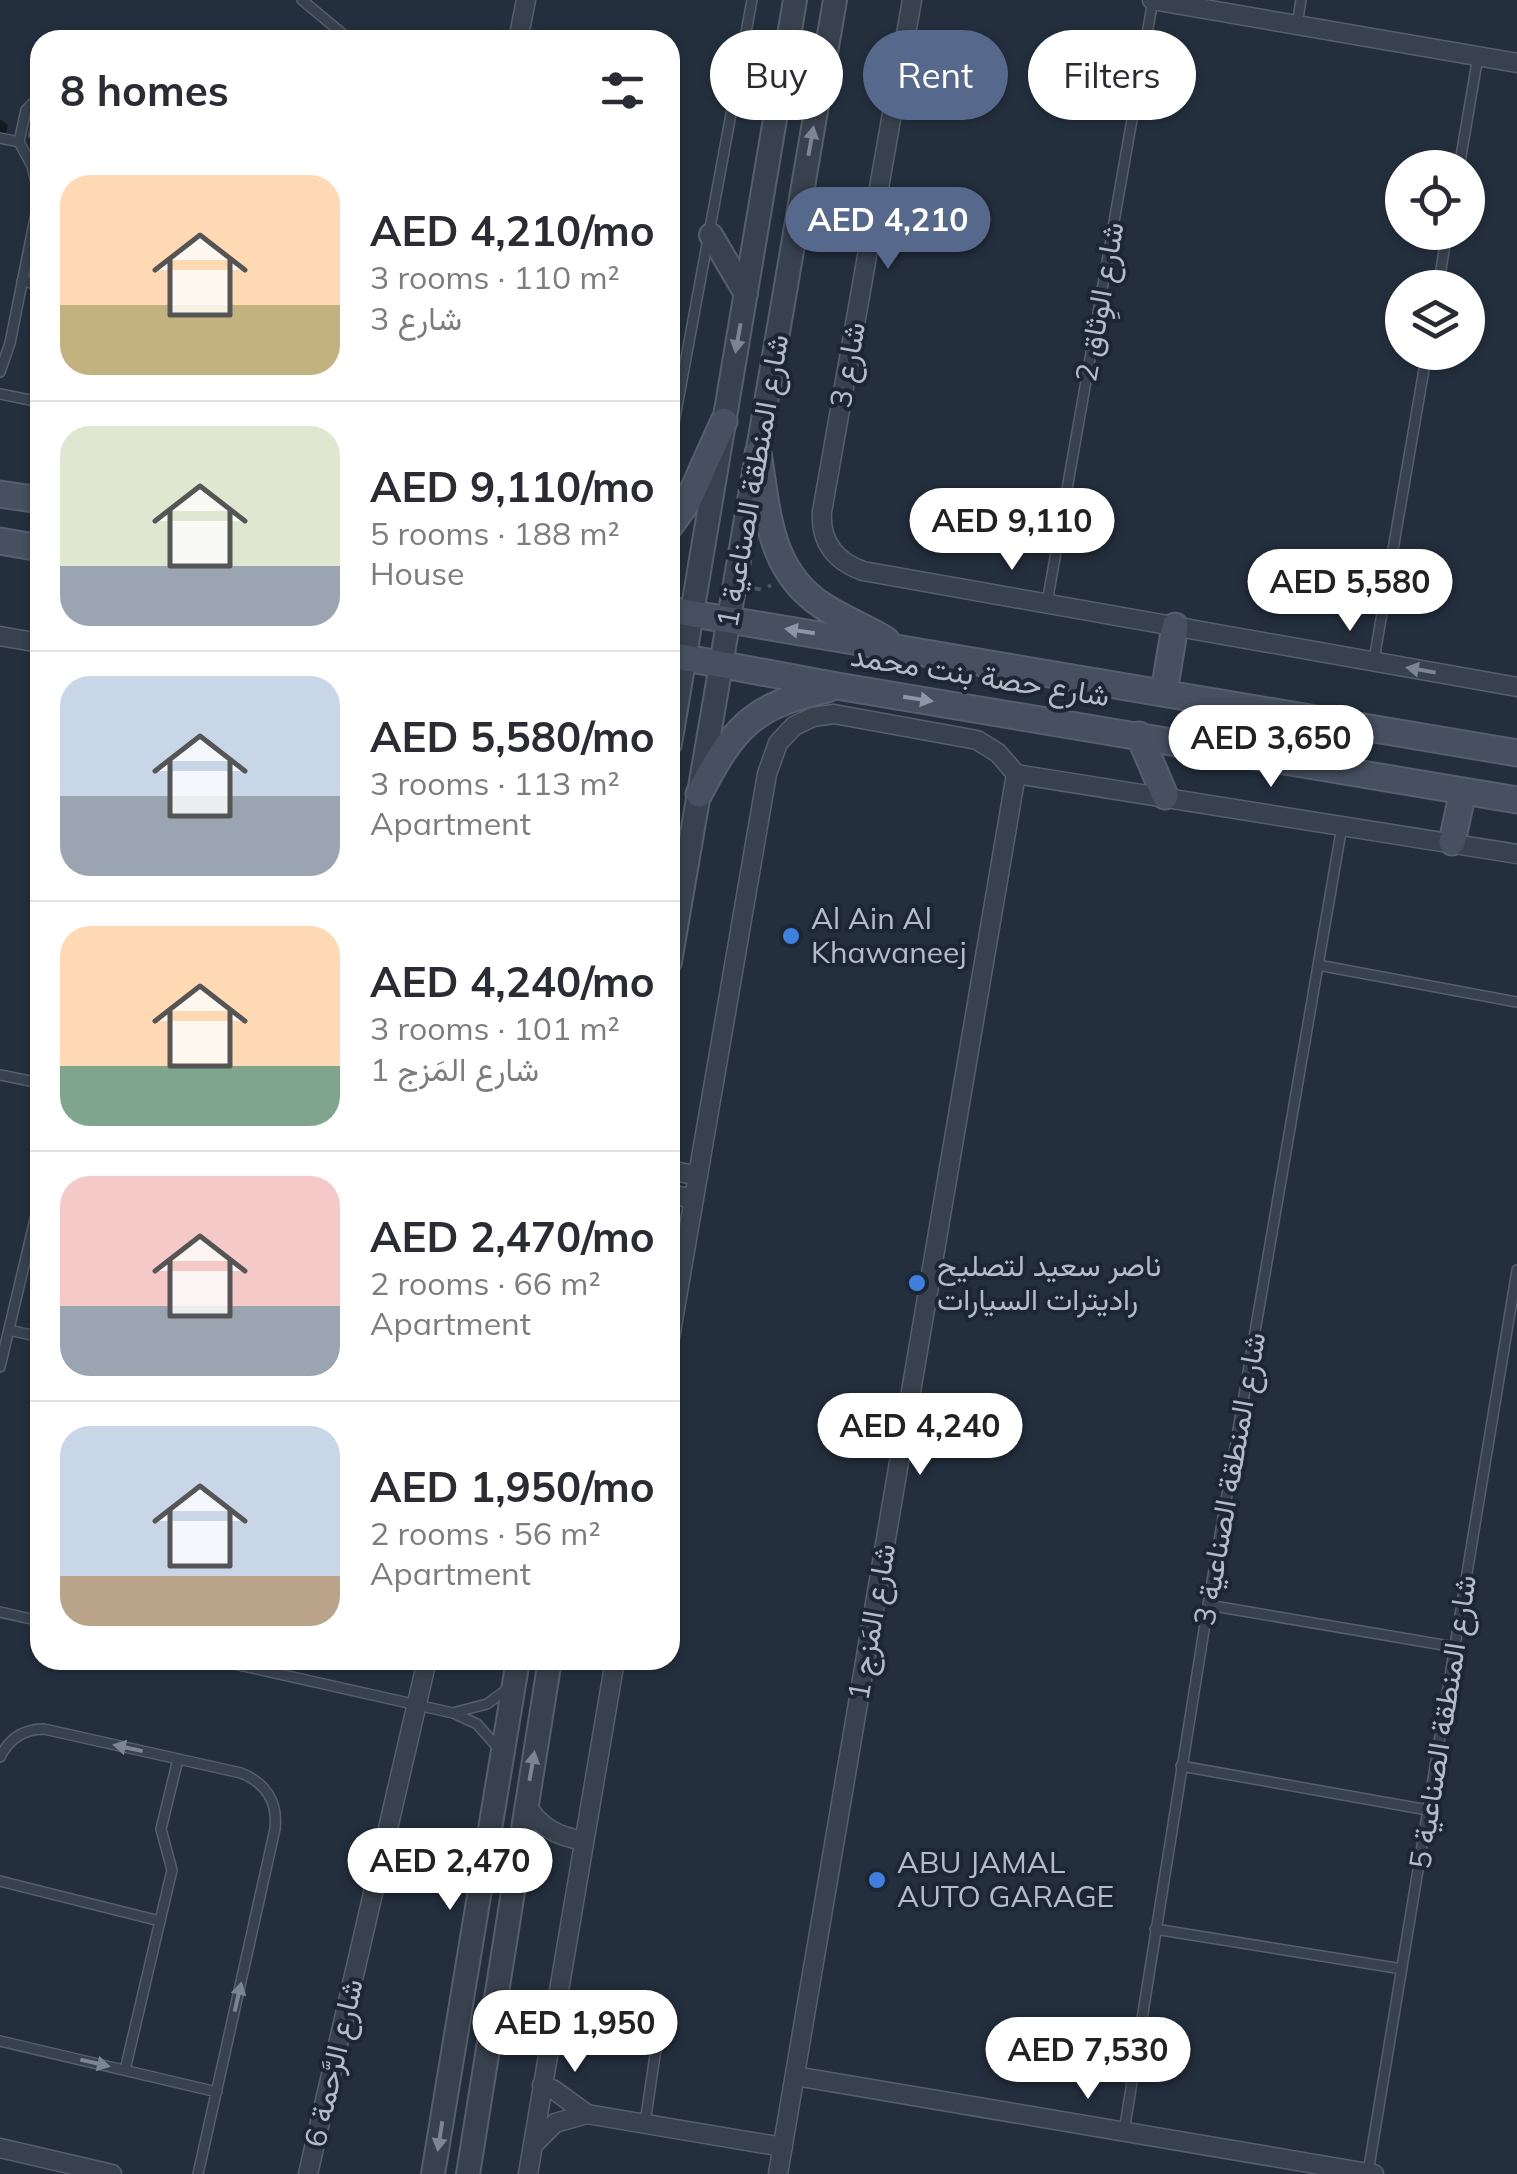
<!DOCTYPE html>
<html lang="en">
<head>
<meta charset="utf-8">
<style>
  body { margin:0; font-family:Mulish,Vazirmatn,sans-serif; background:#f2f2f3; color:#2b2b33; height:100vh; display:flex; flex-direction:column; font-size:38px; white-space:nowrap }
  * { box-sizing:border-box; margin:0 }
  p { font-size:32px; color:#7c7c81 }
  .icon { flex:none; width:55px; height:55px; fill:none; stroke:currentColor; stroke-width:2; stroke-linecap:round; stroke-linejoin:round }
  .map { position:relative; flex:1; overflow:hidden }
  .drawer { position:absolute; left:30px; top:30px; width:650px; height:1640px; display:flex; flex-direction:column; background:#fff; border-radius:30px; box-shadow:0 2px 8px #0004 }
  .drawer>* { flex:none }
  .guide { position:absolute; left:710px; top:30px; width:655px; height:90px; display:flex; gap:20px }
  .buttons { position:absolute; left:1385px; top:150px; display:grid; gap:20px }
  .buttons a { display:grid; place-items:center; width:100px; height:100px; border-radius:50%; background:#fff; box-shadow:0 2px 8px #0004; font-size:50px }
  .price { position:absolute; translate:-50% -85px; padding:0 22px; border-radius:35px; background:#fff; color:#222; font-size:32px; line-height:65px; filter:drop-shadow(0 2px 5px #0008) }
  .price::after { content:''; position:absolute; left:50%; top:60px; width:30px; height:22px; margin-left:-15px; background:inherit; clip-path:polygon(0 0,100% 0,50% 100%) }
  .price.current { background:#56698c; color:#fff }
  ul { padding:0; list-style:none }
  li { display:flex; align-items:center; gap:30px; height:250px; padding:0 30px }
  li+li { border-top:2px solid #e1e1e2 }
  li span { display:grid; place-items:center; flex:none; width:280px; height:200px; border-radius:30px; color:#555 }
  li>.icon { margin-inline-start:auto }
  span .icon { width:120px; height:120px; fill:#fffc; stroke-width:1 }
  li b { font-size:42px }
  h2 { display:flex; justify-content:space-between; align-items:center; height:120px; padding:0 30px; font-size:42px }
  .chip { padding:0 35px; border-radius:45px; background:#fff; box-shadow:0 2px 8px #0004; font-size:35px; line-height:90px }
  .chip.current { background:#56698c; color:#fff }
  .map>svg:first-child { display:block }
  .shadow { fill:#0007 }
  .building { fill:url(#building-back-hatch); stroke:#1f2835; stroke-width:2.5 }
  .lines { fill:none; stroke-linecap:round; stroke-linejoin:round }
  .service-casing { stroke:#565f6c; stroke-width:12 }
  .minor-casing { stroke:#565f6c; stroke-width:21 }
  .tertiary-casing { stroke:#565f6c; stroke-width:26 }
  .secondary-casing { stroke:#565f6c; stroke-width:29 }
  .path { stroke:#44595c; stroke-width:4; stroke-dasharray:8 8; stroke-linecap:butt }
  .service { stroke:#38414e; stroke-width:9 }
  .minor { stroke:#38414e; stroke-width:18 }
  .tertiary { stroke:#38414e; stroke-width:22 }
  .secondary { stroke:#465061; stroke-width:25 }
  .oneway { fill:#7c8592 }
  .oneway2 { fill:#8e96a5 }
  .shop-dot { fill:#3f7fe0; stroke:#1d2633; stroke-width:4 }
  .labels { text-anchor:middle; stroke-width:8; stroke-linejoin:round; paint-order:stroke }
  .street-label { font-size:30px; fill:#b4bcc9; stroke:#1d2633 }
  .poi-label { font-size:30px; fill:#b4bcc9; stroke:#1d2633; text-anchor:start }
</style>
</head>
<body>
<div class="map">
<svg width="1517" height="2174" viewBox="0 0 1517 2174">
  <defs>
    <pattern id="building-back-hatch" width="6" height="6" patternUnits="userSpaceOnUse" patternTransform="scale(2.5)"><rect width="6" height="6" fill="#455162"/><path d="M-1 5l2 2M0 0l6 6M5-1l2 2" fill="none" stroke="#5d6877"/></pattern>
  </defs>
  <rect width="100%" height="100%" fill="#242f3e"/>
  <!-- shadow -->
  <path class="shadow" d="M40 111V148L34 146 29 138Z
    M0 119 8 125 5 139 0 138Z"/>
  <!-- building -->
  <path class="building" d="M32 107 40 108V141L26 139Z"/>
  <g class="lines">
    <defs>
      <path id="service" d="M302 0 350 40
        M1297 25 1301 0
        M0 138 19 142
        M1459 168 1478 56
        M39 195 32 166 19 142 26 110 40 96
        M22 281 40 285
        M1438 288 1447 232
        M0 372 10 343 40 193
        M0 394 40 402
        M670 445 752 0
        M1047 603 1153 0
        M1374 660 1427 352
        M1318 965 1517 1002
        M0 1075 40 1083
        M9 1330 40 1337
        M0 1367 40 1198
        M1208 1605 1455 1647
        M0 1612 40 1621
        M217 1660 453 1713 477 1724 499 1749
        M456 1712 487 1704 509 1688
        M0 1757C9 1739 23 1729 44 1729L241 1773C266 1783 278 1802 275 1829L198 2174
        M1181 1766 1428 1810
        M0 1881 160 1921
        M1155 1929 1402 1969
        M556 2003 641 2016 654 2028 657 2042 645 2123
        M0 2041 217 2092
        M125 2070 172 1870 161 1829 178 1759
        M1124 2132 1208 1605 1342 826
        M1368 2173 1517 1270"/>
      <path id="minor" d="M912 0 822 512C820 542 835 561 863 571L1517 687
        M1152 0 1517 63
        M518 40 526 0
        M0 636 40 643
        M670 1170 698 1176
        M670 1194 694 1199
        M670 1338 767 774 778 743 794 726 813 717 834 714 977 740 998 753 1016 774 1517 854
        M526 1805C541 1828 557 1836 584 1841
        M795 2076 1374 2174
        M542 2085 554 2090 587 2114
        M535 2143 555 2123 587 2114 783 2147
        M0 2148 112 2174
        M308 2174 427 1660
        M528 2174 615 1660
        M778 2174 1016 774"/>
      <path id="tertiary" d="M711 235 746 294
        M670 744 795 0
        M670 962 835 0
        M433 2174 518 1660
        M468 2174 550 1660"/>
      <path id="secondary" d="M758 453C768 512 768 570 823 606 843 619 865 627 886 640
        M0 494 40 500
        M670 526 688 501 724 421
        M0 541 40 548
        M670 610 1517 753
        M670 655 837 686 1517 800
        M1164 692 1175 626
        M1139 735 1165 796
        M699 794C734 727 752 706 827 689
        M1452 842 1463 791"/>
    </defs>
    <!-- service casing -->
    <use href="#service" class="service-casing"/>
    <!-- minor casing -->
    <use href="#minor" class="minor-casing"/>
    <!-- tertiary casing -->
    <use href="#tertiary" class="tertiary-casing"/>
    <!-- secondary casing -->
    <use href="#secondary" class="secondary-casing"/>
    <!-- path -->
    <path class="path" d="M753 588 763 590 771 585"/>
    <!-- service -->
    <use href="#service" class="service"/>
    <!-- minor -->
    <use href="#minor" class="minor"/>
    <!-- tertiary -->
    <use href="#tertiary" class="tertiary"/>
    <!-- secondary -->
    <use href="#secondary" class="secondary"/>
  </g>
  <!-- one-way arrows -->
  <defs><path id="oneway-solid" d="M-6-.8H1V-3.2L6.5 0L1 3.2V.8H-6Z" transform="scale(2.5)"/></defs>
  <g class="oneway">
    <use href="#oneway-solid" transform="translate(811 141) rotate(-80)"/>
    <use href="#oneway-solid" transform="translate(738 338) rotate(100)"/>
    <use href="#oneway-solid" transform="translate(1421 670) rotate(-170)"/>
    <use href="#oneway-solid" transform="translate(128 1748) rotate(-168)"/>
    <use href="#oneway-solid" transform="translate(532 1766) rotate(-80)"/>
    <use href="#oneway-solid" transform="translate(238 1997) rotate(-77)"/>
    <use href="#oneway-solid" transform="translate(95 2063) rotate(13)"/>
    <use href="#oneway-solid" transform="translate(440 2136) rotate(99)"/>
  </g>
  <g class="oneway2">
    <use href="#oneway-solid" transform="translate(800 631) rotate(-171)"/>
    <use href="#oneway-solid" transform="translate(918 699) rotate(9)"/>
  </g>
  <!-- markers -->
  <g class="shop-dot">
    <circle cx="791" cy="936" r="10"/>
    <circle cx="917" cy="1283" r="10"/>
    <circle cx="877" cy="1880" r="10"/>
  </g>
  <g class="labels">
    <!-- street labels -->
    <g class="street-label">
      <text transform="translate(1100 302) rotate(-80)" y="10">شارع الوِثاق 2</text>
      <text transform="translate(848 365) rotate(-80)" y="10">شارع 3</text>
      <text transform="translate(753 481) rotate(-80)" y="10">شارع المنطقة الصناعية 1</text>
      <text transform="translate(980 676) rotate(9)" y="10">شارع حصة بنت محمد</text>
      <text transform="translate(1230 1479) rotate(-80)" y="10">شارع المنطقة الصناعية 3</text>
      <text transform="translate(872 1622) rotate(-80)" y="10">شارع المَزج 1</text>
      <text transform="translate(1443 1722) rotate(-81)" y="10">شارع المنطقة الصناعية 5</text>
      <text transform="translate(334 2063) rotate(-77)" y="10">شارع الرَّحمة 6</text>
    </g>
    <!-- poi labels -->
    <g class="poi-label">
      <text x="811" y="929">Al Ain Al<tspan x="811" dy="34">Khawaneej</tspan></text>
      <text x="937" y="1276">ناصر سعيد لتصليح<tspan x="937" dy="34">راديترات السيارات</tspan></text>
      <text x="897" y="1873">ABU JAMAL<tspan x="897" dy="34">AUTO GARAGE</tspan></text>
    </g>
  </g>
</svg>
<div class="buttons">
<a><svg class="icon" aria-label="locate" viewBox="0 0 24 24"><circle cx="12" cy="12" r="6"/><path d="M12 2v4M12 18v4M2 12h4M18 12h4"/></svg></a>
<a><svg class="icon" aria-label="layers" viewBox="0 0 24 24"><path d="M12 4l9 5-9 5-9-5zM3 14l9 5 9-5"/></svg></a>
</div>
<b class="price current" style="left:888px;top:272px">AED 4,210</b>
<b class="price" style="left:1012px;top:573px">AED 9,110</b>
<b class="price" style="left:1350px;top:634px">AED 5,580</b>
<b class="price" style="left:1271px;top:790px">AED 3,650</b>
<b class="price" style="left:920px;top:1478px">AED 4,240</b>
<b class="price" style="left:450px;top:1913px">AED 2,470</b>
<b class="price" style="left:575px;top:2075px">AED 1,950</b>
<b class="price" style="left:1088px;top:2102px">AED 7,530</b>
<div class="guide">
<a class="chip">Buy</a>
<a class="chip current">Rent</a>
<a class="chip">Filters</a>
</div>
<section class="drawer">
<h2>8 homes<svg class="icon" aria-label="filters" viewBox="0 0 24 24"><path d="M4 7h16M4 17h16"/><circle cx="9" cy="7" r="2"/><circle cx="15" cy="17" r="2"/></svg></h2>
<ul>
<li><span style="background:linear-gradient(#ffd9b3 65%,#c2b280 0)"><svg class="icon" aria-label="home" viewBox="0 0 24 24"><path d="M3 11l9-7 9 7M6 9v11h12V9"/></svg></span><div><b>AED 4,210/mo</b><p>3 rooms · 110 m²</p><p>شارع 3</p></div></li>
<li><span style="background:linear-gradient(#dfe7d0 70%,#9aa5b1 0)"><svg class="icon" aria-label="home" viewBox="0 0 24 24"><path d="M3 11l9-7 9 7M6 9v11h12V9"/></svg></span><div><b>AED 9,110/mo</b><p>5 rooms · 188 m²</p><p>House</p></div></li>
<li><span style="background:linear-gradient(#c9d6e8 60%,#9aa5b1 0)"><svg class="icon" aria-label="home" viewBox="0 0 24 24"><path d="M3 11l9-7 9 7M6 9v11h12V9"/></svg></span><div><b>AED 5,580/mo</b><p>3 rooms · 113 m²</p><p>Apartment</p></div></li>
<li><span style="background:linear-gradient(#ffd9b3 70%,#7fa58c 0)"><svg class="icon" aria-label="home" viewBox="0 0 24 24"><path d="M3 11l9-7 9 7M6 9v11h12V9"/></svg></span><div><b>AED 4,240/mo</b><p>3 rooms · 101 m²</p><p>شارع المَزج 1</p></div></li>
<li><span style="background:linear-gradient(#f6c9c9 65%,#9aa5b1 0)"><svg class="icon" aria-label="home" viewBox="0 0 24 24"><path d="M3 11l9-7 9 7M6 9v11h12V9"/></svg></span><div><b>AED 2,470/mo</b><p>2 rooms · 66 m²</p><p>Apartment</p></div></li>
<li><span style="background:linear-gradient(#c9d6e8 75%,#b9a48a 0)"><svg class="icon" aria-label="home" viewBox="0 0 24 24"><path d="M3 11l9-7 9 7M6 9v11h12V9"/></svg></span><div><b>AED 1,950/mo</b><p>2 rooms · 56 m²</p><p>Apartment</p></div></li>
</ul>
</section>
</div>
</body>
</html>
